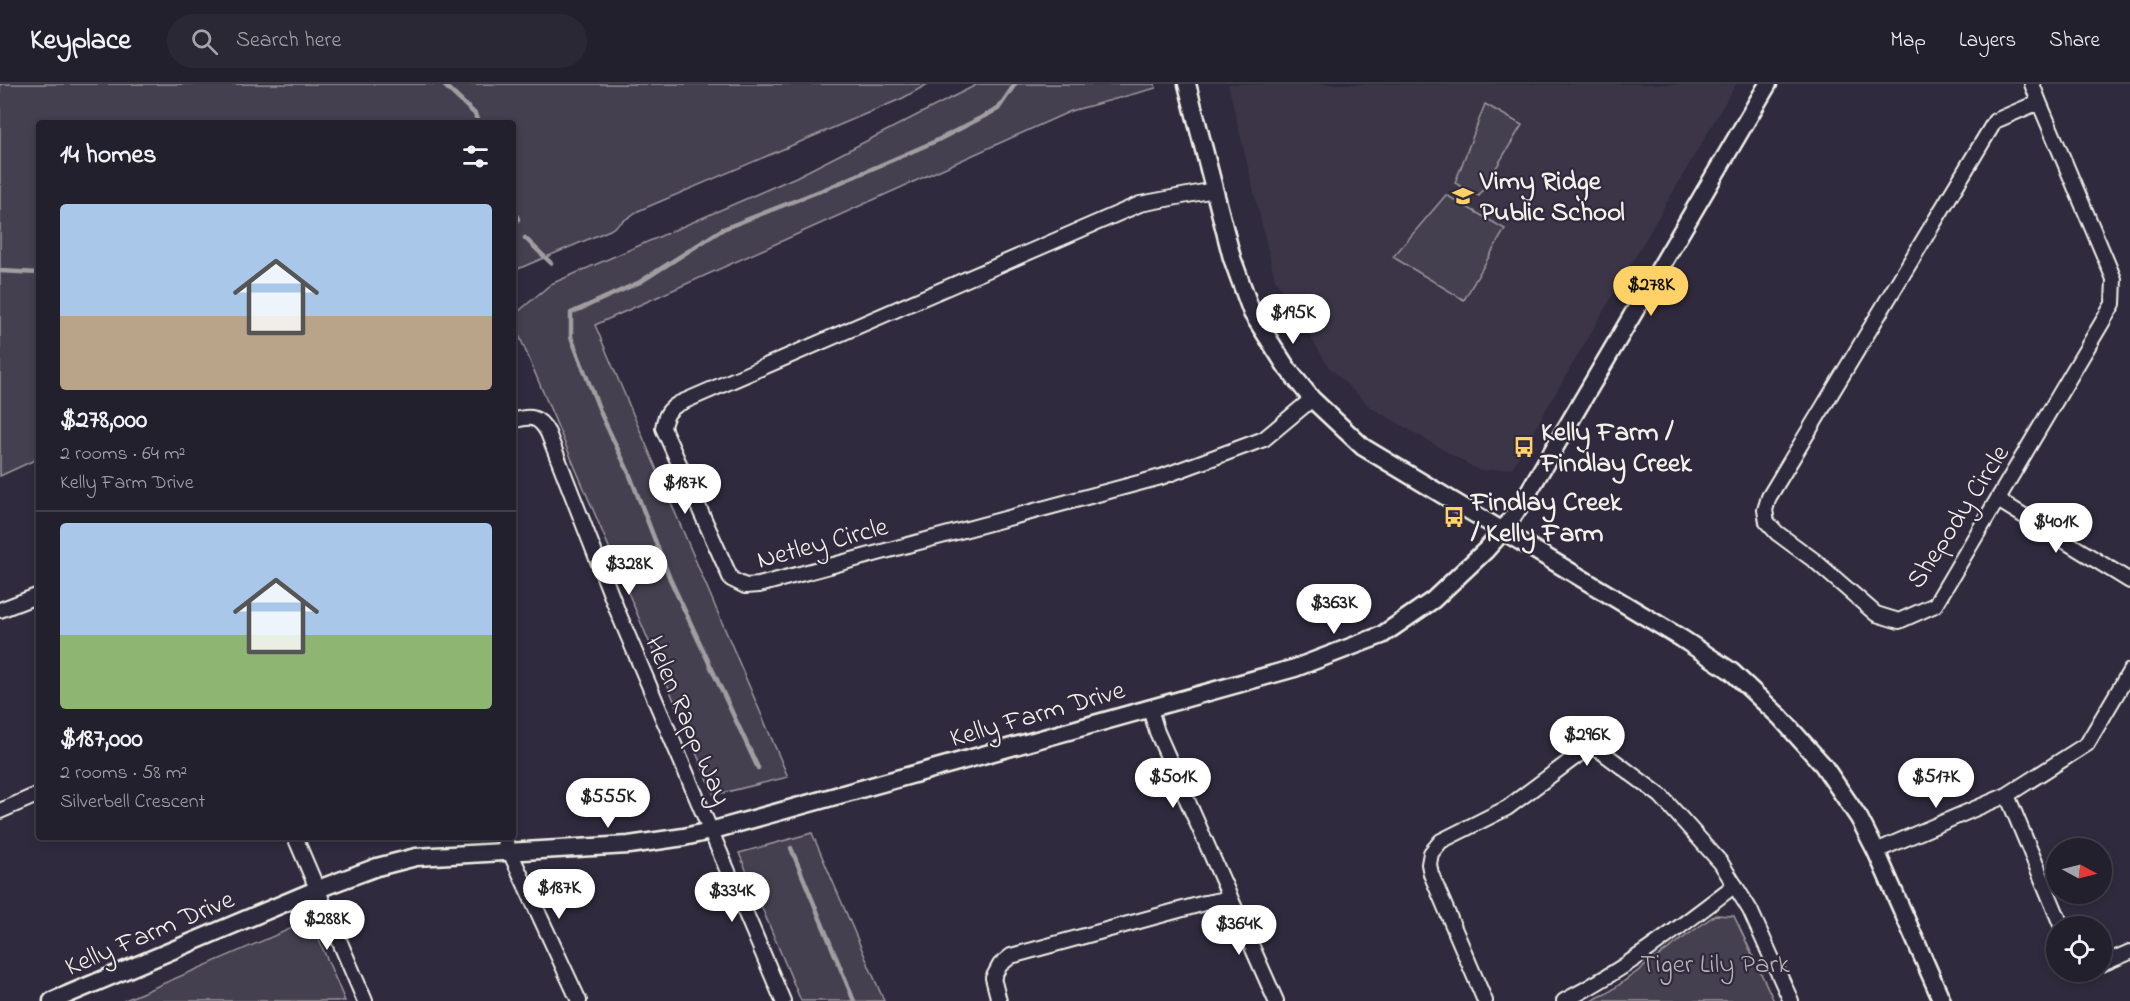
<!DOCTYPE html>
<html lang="en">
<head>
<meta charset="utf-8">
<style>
  body { margin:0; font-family:"Indie Flower",sans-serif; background:#2b2836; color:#f1f3f6; height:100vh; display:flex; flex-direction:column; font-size:22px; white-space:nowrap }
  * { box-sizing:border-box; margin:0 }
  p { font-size:20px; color:#a3a3aa }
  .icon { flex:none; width:33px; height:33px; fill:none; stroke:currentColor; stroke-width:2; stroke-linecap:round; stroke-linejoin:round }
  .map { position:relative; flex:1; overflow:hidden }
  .panel { position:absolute; left:36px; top:36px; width:480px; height:720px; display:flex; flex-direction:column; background:#23202e; border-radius:6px; box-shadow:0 3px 9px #0003,0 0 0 2px #403e4a }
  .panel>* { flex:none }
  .needle { width:39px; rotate:97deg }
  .fabs { position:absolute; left:2046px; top:754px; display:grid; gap:12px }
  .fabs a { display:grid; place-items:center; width:66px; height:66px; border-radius:50%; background:#23202e; box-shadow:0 3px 9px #0003,0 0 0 2px #403e4a; font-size:30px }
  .price { position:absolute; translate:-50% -51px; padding:0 14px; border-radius:21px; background:#fff; color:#222; font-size:20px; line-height:39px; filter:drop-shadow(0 2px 3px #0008) }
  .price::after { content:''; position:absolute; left:50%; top:36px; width:18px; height:14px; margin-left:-9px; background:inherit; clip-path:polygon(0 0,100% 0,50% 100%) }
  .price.on { background:#ffd166; color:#111 }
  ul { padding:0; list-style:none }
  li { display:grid; align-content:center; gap:12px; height:318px; padding:0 24px }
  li+li { border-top:2px solid #403e4a }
  li span { display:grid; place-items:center; height:186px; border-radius:6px; color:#555 }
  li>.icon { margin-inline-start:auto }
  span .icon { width:108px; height:108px; fill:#fffc; stroke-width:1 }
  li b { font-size:26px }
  h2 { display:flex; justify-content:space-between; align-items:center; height:72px; padding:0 24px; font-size:26px }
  header { display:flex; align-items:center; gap:36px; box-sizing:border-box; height:84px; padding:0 30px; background:#23202e; border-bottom:2px solid #403e4a }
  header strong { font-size:28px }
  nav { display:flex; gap:33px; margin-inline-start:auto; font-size:21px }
  .search { width:420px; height:54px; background:#2b2836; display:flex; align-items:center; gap:15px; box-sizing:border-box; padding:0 21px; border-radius:33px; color:#a3a3aa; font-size:22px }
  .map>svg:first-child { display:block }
  .built { fill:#3b3647 }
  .green { fill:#454050; stroke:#9c989c; stroke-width:1.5 }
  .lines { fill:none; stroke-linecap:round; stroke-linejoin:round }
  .stream { stroke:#a19ea0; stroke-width:4.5 }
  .minor-casing { stroke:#f4f1e8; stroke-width:18 }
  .tertiary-casing { stroke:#f4f1e8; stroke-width:21 }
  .minor { stroke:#2f2a3d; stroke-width:14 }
  .tertiary { stroke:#2f2a3d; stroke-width:16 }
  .labels { text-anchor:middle; stroke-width:4.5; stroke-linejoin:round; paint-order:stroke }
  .poi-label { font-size:27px; font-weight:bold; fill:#f4f1e8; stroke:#2f2a3d; text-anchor:start }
  .street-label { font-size:27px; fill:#f4f1e8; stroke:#2f2a3d }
  .park-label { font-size:27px; fill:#b7b3b3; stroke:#2f2a3d }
</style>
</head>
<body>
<header>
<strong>Keyplace</strong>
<div class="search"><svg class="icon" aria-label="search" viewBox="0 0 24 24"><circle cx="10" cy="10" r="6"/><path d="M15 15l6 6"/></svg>Search here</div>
<nav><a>Map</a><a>Layers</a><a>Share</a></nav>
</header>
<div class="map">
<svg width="2130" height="917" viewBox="0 0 2130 917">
  <rect width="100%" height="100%" fill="#2f2a3d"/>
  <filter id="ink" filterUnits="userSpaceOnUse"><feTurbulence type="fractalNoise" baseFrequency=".0167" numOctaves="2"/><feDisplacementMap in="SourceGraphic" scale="12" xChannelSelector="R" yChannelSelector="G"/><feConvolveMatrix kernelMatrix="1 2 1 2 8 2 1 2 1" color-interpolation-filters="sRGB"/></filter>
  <g filter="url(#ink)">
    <!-- built -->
    <path class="built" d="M1228 0H1736L1512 384 1480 387 1370 323 1329 283 1275 195Z"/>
    <!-- green -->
    <path class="green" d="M0 0H928L903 14 638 127 610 146 513 187V39H39V374L0 392Z
      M978 0H1155L1156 4 1071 27 595 241 788 693 714 711 513 237V232L551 200 796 93Z
      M1485 20 1522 41 1479 112 1455 99Z
      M1446 111 1505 145 1464 216 1393 173Z
      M812 749 884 917H801L739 769Z
      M1715 831 1734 832 1774 917H1591L1609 908Z
      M299 841 316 849 345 917H123Z"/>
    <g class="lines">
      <!-- stream -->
      <path class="stream" d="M443 0 475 30 478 39
        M513 124 518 135 513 143
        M525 154 551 179
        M0 187 39 189
        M758 684 670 495 629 389 602 332 571 253V229L640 198 723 145 830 103 936 57 998 25 1015 0
        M791 764 854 917"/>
      <defs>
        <path id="minor" d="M2032 0 2039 18 2114 195 2113 220 1935 521 1899 537 1876 530 1815 477 1777 449 1767 438 1765 426 1769 413 1995 37 2039 18
          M1214 106 1140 120 678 320C668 326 665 332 663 344L731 495 745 502 759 501 1161 393 1264 355 1312 315
          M513 337C530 331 539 332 548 349L617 526 783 917
          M1998 416 2130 497
          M0 526 39 511
          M1150 625 1157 648 1276 917
          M2007 711 2062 843
          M0 727 39 710
          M295 753 365 917
          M503 753 579 917
          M1876 767 2007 711 2087 660 2130 587
          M2102 880 2130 868
          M999 917 993 894 1000 881 1011 872 1205 819 1230 814
          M1485 917 1431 790 1429 780 1431 769 1441 757 1507 724 1578 671 1588 665H1598L1661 712 1721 779 1750 826 1791 917
          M1564 917C1626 885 1680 843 1735 801"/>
        <path id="tertiary" d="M1187 0 1232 174 1252 229 1287 284 1312 315 1363 363 1681 554 1731 587 1780 633 1823 681 1859 734 1876 767 1942 917
          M52 917 318 805 377 783 416 773 629 761 684 753 710 747 1295 584 1382 551 1433 516 1486 466 1503 447 1525 414 1768 0"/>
      </defs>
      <!-- minor casing -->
      <use href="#minor" class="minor-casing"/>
      <!-- tertiary casing -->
      <use href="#tertiary" class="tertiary-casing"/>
      <!-- minor -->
      <use href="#minor" class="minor"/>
      <!-- tertiary -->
      <use href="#tertiary" class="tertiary"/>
    </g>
  </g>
  <!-- icons -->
  <defs>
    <symbol id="school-bare" viewBox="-9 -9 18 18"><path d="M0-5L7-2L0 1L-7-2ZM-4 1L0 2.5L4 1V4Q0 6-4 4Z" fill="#ffd166" stroke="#2f2a3d" stroke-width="2.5" paint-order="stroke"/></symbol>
    <symbol id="bus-bare" viewBox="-9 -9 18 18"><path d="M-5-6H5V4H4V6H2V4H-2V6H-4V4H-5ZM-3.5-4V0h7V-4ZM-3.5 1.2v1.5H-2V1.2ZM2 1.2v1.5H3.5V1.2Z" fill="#ffd166" stroke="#2f2a3d" stroke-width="2.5" paint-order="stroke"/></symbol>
  </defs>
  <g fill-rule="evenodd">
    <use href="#school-bare" x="1448" y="97" width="30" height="30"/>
    <use href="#bus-bare" x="1509" y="348" width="30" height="30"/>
    <use href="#bus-bare" x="1439" y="418" width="30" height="30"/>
  </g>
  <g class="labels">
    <!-- poi labels -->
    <g class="poi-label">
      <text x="1480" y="105">Vimy Ridge<tspan x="1480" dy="31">Public School</tspan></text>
      <text x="1541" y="356">Kelly Farm /<tspan x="1541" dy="31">Findlay Creek</tspan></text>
      <text x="1471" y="426">Findlay Creek<tspan x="1471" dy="31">/ Kelly Farm</tspan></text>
    </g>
    <!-- street labels -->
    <g class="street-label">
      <text transform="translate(1957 432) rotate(-57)" y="9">Shepody Circle</text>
      <text transform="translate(822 458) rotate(-15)" y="9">Netley Circle</text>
      <text transform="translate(1037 629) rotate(-16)" y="9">Kelly Farm Drive</text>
      <text transform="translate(689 636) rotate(67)" y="9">Helen Rapp Way</text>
      <text transform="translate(149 848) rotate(-23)" y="9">Kelly Farm Drive</text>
    </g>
    <!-- park labels -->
    <g class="park-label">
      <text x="1715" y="888">Tiger Lily Park</text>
    </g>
  </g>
</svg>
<div class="fabs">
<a><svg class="needle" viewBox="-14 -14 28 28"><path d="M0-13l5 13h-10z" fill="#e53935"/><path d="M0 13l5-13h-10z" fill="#a3a3aa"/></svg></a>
<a><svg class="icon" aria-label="locate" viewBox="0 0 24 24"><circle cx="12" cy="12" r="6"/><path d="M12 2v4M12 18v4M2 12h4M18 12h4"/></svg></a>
</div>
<b class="price on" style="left:1651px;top:233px">$278K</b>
<b class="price" style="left:1293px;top:261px">$195K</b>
<b class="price" style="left:685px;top:431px">$187K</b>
<b class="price" style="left:2056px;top:470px">$401K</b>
<b class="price" style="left:629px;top:512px">$328K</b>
<b class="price" style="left:1334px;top:551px">$363K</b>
<b class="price" style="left:1587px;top:683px">$296K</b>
<b class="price" style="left:1173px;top:725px">$501K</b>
<b class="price" style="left:1936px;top:725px">$517K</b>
<b class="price" style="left:608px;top:745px">$555K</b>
<b class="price" style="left:559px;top:836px">$187K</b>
<b class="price" style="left:732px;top:839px">$334K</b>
<b class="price" style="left:327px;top:867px">$288K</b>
<b class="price" style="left:1239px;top:872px">$364K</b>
<section class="panel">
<h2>14 homes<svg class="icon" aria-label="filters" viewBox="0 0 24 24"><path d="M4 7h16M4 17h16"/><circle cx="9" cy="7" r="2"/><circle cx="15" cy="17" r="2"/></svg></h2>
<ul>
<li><span style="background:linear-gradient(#a9c7e8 60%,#b9a48a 0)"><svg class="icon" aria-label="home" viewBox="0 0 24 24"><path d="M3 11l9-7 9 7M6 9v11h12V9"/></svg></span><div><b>$278,000</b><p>2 rooms · 64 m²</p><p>Kelly Farm Drive</p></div></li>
<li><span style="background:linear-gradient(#a9c7e8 60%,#8fb573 0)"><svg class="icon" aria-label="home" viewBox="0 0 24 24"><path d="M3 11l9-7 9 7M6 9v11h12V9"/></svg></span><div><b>$187,000</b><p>2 rooms · 58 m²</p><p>Silverbell Crescent</p></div></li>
</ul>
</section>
</div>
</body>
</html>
